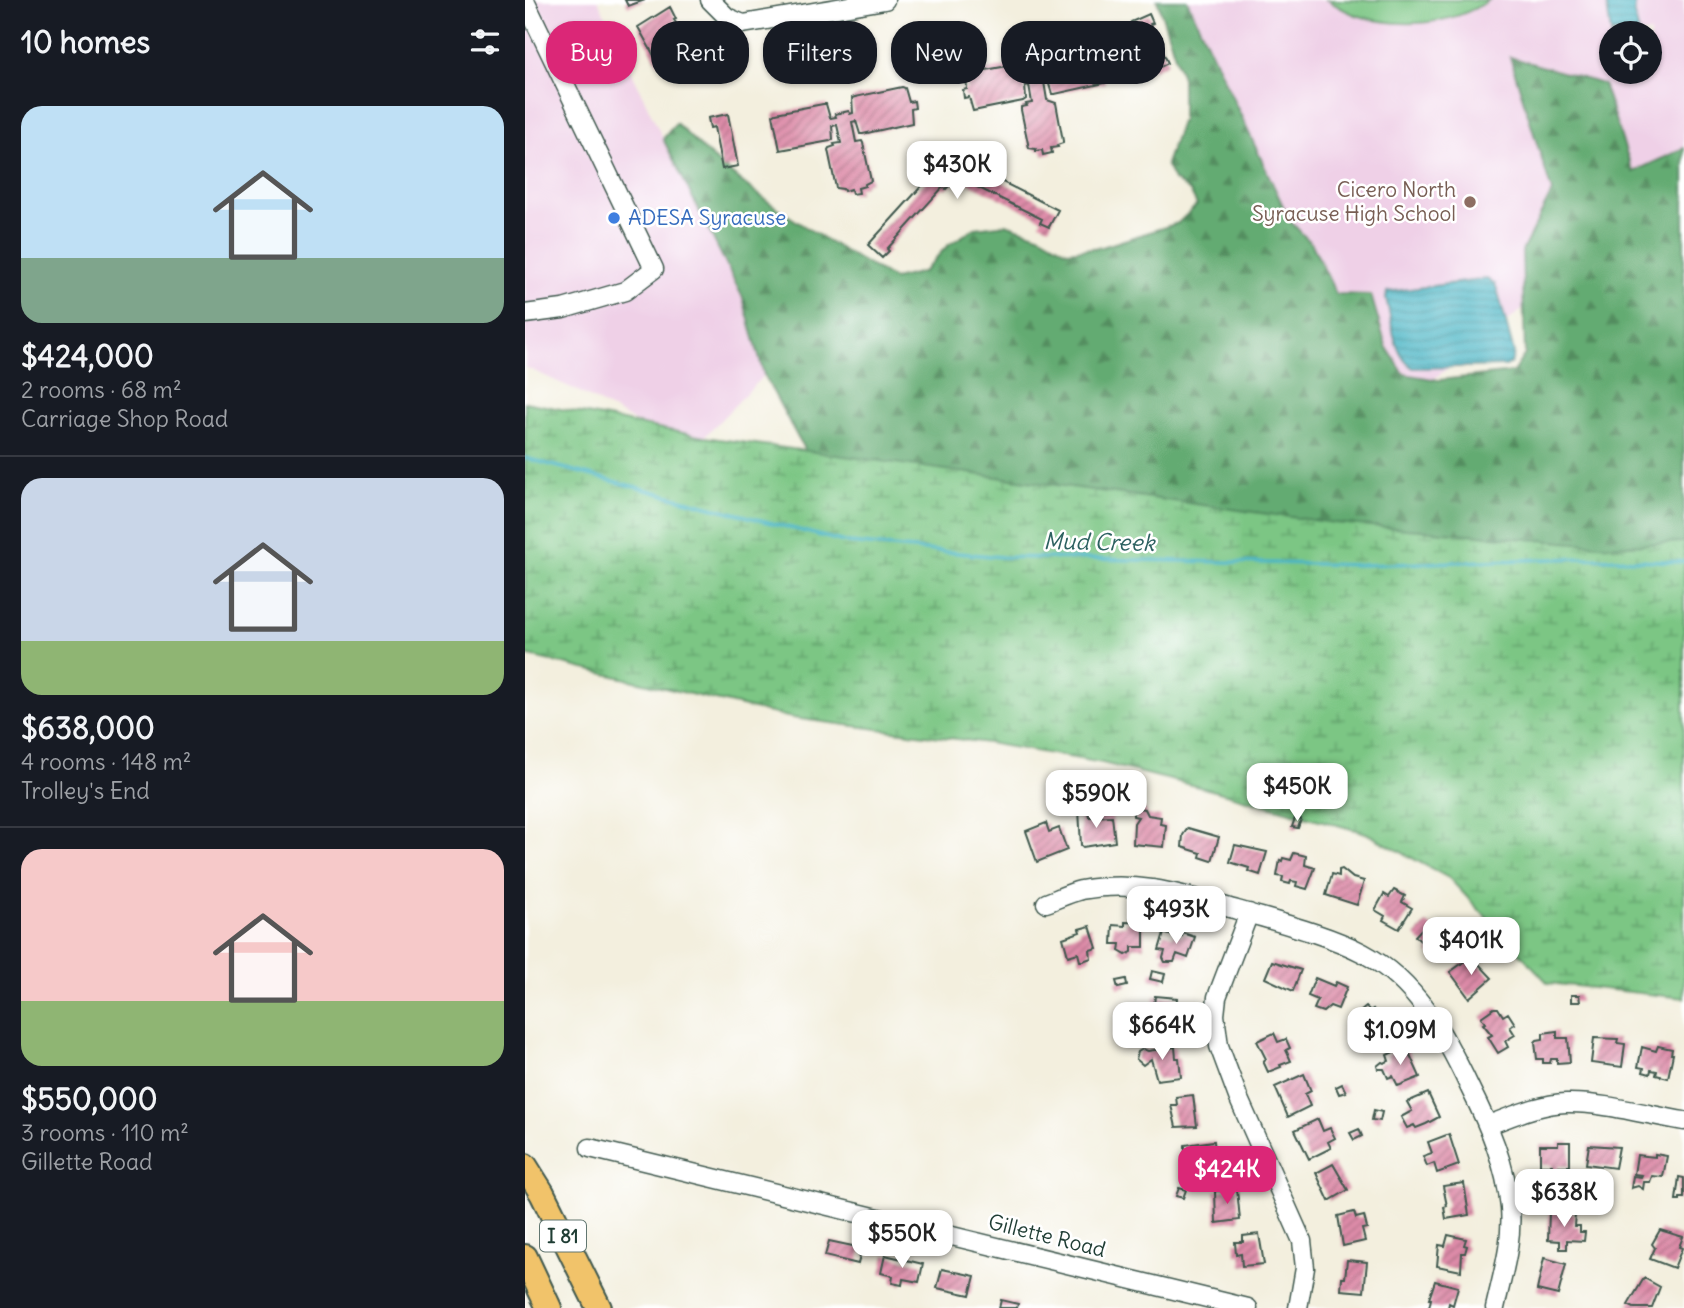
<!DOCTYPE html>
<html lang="en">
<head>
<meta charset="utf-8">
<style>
  body { margin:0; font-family:Delius,sans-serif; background:#20242c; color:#f1f3f6; height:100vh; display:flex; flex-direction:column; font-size:26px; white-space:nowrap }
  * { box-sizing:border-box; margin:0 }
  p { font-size:23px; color:#9ea1a6 }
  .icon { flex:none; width:38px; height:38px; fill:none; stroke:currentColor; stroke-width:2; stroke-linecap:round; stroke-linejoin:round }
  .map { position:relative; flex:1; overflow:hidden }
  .panel { display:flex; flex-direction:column; background:#171b24; width:525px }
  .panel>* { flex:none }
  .banner { position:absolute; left:21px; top:21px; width:665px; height:63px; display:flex; gap:14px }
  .fabs { position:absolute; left:1074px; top:21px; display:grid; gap:14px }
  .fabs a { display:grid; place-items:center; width:63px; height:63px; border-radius:50%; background:#171b24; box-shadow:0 2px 5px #0004; font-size:35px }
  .price { position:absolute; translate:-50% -60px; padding:0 16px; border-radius:14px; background:#fff; color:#222; font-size:23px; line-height:46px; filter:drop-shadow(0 2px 4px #0008) }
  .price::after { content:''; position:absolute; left:50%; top:42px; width:21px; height:16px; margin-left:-10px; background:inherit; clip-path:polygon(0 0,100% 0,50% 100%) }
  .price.on { background:#db2777; color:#fff }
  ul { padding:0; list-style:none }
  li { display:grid; align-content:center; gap:14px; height:371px; padding:0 21px }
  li+li { border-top:2px solid #363941 }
  li span { display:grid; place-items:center; height:217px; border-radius:21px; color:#555 }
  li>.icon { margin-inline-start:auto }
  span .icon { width:126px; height:126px; fill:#fffc; stroke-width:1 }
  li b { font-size:30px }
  h2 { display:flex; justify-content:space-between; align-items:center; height:84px; padding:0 21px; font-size:30px }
  .pill { padding:0 24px; border-radius:28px; background:#171b24; box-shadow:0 2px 5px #0004; font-size:24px; line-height:63px }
  .pill.on { background:#db2777; color:#fff }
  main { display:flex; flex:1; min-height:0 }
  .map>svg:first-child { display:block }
  .built { fill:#efd0e7; fill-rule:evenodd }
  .forest { fill:url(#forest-firs); stroke:#427453; stroke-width:2 }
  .wetland { fill:url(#wetland-marsh); stroke:#4d825c; stroke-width:2 }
  .pitch { fill:#7bc684; stroke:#4d825c; stroke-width:2 }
  .water { fill:url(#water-rules); stroke:#34797c; stroke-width:2 }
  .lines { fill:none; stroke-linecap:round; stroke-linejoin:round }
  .stream { stroke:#49b5c5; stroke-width:3.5 }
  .building { fill:url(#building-hatch) }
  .minor-casing { stroke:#3f584e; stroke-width:21 }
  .highway-casing { stroke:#3f584e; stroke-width:28 }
  .minor { stroke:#fff; stroke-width:18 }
  .highway { stroke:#f1c36a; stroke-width:24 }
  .education-dot { fill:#8d6e63; stroke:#fff; stroke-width:2.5 }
  .shop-dot { fill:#3f7fe0; stroke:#fff; stroke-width:2.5 }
  .labels { text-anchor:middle; stroke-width:5; stroke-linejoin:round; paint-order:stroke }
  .shield { fill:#fff; stroke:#627771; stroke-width:2 }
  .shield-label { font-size:19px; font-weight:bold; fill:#1f3d34 }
  .education-label { font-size:21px; fill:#785e54; stroke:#fff; text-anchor:end }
  .shop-label { font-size:21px; fill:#366cbe; stroke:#fff; text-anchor:start }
  .street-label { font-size:21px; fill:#1f3d34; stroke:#fff }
  .water-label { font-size:23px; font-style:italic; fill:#2c6160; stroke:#fff }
</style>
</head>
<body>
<main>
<section class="panel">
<h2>10 homes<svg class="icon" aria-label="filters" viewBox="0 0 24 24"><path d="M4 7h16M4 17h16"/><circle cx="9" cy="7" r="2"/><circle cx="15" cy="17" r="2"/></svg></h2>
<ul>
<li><span style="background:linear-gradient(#bfe0f5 70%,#7fa58c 0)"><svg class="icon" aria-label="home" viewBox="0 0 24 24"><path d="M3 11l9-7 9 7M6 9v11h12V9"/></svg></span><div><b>$424,000</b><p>2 rooms · 68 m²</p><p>Carriage Shop Road</p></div></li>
<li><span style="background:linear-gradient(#c9d6e8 75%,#8fb573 0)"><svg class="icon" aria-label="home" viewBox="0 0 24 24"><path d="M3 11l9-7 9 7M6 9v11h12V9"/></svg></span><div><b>$638,000</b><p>4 rooms · 148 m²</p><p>Trolley's End</p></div></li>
<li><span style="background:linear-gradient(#f6c9c9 70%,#8fb573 0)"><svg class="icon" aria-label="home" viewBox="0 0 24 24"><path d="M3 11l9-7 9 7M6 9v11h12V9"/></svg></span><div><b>$550,000</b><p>3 rooms · 110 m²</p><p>Gillette Road</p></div></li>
</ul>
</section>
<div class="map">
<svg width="1159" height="1308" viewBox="0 0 1159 1308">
  <defs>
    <pattern id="forest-firs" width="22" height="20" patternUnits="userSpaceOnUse" patternTransform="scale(1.75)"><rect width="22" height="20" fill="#64ab72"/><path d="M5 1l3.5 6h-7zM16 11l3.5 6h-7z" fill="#528c5e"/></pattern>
    <pattern id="wetland-marsh" width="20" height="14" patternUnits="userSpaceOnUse" patternTransform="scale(1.75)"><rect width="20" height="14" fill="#7bc684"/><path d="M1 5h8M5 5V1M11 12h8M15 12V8" fill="none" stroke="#64a26d"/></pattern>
    <pattern id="water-rules" width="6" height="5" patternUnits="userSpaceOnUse" patternTransform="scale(1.75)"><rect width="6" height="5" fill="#49b5c5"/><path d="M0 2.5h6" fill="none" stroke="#3c94a1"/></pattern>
    <pattern id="building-hatch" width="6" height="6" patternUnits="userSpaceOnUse" patternTransform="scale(1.75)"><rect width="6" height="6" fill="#dd8ba8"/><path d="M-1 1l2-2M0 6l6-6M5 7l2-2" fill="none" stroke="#b3738a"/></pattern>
  </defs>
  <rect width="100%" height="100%" fill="#fff"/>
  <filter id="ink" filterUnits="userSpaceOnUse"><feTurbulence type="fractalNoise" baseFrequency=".0143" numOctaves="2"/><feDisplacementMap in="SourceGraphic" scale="14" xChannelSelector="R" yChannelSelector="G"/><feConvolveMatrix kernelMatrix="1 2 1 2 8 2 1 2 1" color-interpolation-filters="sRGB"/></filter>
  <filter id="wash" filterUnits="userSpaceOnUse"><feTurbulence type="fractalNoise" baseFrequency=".00686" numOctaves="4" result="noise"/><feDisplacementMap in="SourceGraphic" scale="28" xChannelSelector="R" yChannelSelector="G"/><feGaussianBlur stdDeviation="1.57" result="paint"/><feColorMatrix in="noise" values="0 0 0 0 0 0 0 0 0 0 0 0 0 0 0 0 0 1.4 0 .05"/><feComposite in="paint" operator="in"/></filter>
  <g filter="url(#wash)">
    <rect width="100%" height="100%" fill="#f3efde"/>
    <!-- built -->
    <path class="built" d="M0 0H73L138 139 218 298 239 375 179 437 114 424 53 391 0 367Z
      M662 0H1159V183L872 408 811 294 787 244 765 222ZM1087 33H1125V72H1087Z"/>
    <!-- forest -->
    <path class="forest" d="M632 0H662L765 221 787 244 811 294 846 295 861 346 879 374 914 380 988 372 1000 354 997 251 1027 192 985 57 1078 84 1108 172 1159 148V542L1086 546 809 523 280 451 239 375 218 298 138 139 151 123C214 188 290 236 369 279L398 272 422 246 450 228 481 224 516 236 542 251 577 247 653 223 672 205 665 191 649 180 641 164 657 119V78Z"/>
    <!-- wetland -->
    <path class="wetland" d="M0 402 179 437 809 523 1086 546 1159 542V998L1023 983 924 878 841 833 690 791 577 763 463 743 267 718 0 655Z"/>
    <!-- pitch -->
    <path class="pitch" d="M802 0H964C927 26 873 29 831 15 821 12 811 5 802 0Z"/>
    <!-- water -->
    <path class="water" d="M1081 0H1111L1109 14 1114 33H1087V39Z
      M962 279 970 284 973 292 989 353 986 363 981 366 888 368C868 356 867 320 861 299L862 292Z"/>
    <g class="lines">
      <!-- stream -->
      <path class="stream" d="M0 458 323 543 477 557 836 565 1062 558 1159 562"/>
    </g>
    <g id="blocks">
      <!-- building -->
      <path class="building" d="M100 0H120L103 6Z
        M145 7 151 19 149 20 166 45 133 63 113 27Z
        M624 14 628 23 625 24 643 63 629 70 606 22Z
        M570 47 573 48 577 62H581L580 83 530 94H527L523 81 519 82 522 100 531 103 538 141V143L532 145 533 147 526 148 527 153 518 155 517 150 511 151V149L504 148 496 110V107L502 106 501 104 507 103 504 85 500 86 501 99 498 101 448 111 444 97 439 98 438 90 442 89 441 74 444 73 494 64 498 78 502 77 501 74 516 71 517 74 521 73 520 58 523 57Z
        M377 87 380 88 384 102 389 101 390 108 386 109 387 123 338 134H335L331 121 327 122 331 142 337 141 338 143 346 181 340 184V186L333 188 334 193 327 194 326 189 319 191 318 189 311 188 303 150 304 148 310 146 309 144 316 143 312 125 307 126 308 139 305 141 255 150 248 115 251 113 298 104H301L305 118 311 117 310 114 324 111 325 114 328 113 327 98 330 97Z
        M203 114 213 166 197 169 189 127 185 128 183 118Z
        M434 159 435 164 438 165 440 163 533 210 524 227 515 223 517 219 442 182 440 184 432 180 433 178 426 180 428 182 421 189 418 187 362 249 364 251 357 258 343 245 413 168 416 171 419 167 418 163Z
        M612 808 620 809 623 815 636 817 635 824 641 825 639 847 608 844 609 823 613 817 608 816V811Z
        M554 810H563L564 817 587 816 590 842 558 847 556 845Z
        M770 818 776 819 773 828 767 827Z
        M521 823 524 832 534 828 542 850 512 862 501 831Z
        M663 828 694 837 687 861 675 857 676 853 657 847 658 835Z
        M710 845 742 852 735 875 723 871 724 868 705 862Z
        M769 853 781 856 780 865 790 868 782 889 771 886 772 882 766 881 765 884 757 882 758 877 752 876 755 860 757 861 758 858 766 860Z
        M817 869 828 878 839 881 832 905 801 895 807 874 814 876V870Z
        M869 890 880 896 877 902 887 908 874 929 858 920 860 916 850 910 859 894 864 897Z
        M600 922 619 923V947H607V952L601 955 594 951 595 944H587L588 925 600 926Z
        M902 923 913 932 916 928H921L927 934 922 940 926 945 912 961 903 952 905 950 890 936Z
        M565 926 572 948 565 950 566 958 558 961H555L553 953 543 956 538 938 555 932 554 929Z
        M639 933 648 936 649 933 657 936 658 933 670 937 663 958 652 954 649 962H640L638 958 640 951 634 950Z
        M943 959 948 965 952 962 967 978 944 998 925 972Z
        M747 961 776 970 768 991 740 978Z
        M627 971 640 974 638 982 625 979Z
        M790 978 809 986 811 982 822 987 813 1009 805 1006 798 1012 789 1009 793 1000 783 996Z
        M601 979 602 986 593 988 591 981Z
        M1046 995H1054L1055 1002H1046Z
        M630 996 652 998 649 1030 625 1028 626 1019 619 1017 620 1006 629 1005Z
        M841 1007 845 1011 848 1009 856 1021 858 1018 867 1027 850 1044 844 1038 839 1043 830 1034 834 1028 827 1021 829 1017Z
        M969 1008H973L978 1016 983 1013 990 1024 985 1027 990 1035 980 1041 983 1047 973 1053 963 1037 967 1035 958 1024 960 1023 956 1017Z
        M1032 1031V1038H1043L1045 1062 1032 1063V1059H1026L1025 1063H1018V1059H1012L1010 1042 1012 1040 1018 1039V1033Z
        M749 1033 753 1042 761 1039 765 1048 761 1050 766 1061 755 1065 756 1067 743 1072 738 1061 741 1059 732 1041Z
        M1069 1038 1093 1039 1092 1043 1100 1044 1097 1067 1066 1063Z
        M881 1046 895 1077 873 1086 868 1076 863 1078 859 1069H853L852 1066 857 1062 859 1063 864 1061 862 1055Z
        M1133 1046 1147 1049 1146 1054H1148L1143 1078 1131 1075 1132 1071 1126 1070 1125 1074 1118 1072 1119 1068 1113 1067 1117 1047 1131 1051Z
        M650 1047 651 1058H654L656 1077 632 1080 626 1059 618 1065 611 1059 613 1052 618 1049 623 1051Z
        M779 1074 786 1091 780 1094 785 1106 763 1117 750 1087Z
        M817 1084 821 1092 814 1094 811 1087Z
        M903 1093 914 1117 901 1124 891 1128 889 1125 882 1128 876 1117 887 1111 882 1102Z
        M668 1095 672 1126 651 1127 646 1105H652L651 1097Z
        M849 1110 857 1112 855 1121 847 1120Z
        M793 1119 798 1131 805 1128 810 1138 803 1142 806 1148 784 1159 770 1130Z
        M834 1129 837 1136 829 1140 825 1133Z
        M924 1134 934 1165 912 1173 909 1163 902 1166 898 1156 907 1153 903 1142Z
        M689 1141 691 1162 687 1163 688 1176 674 1177 673 1168H668L666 1165 665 1153 660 1152V1145Z
        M1033 1142H1045V1166H1033V1170H1027V1165H1015V1145H1033Z
        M1064 1145 1094 1147 1090 1168 1061 1164Z
        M1130 1154 1142 1156 1138 1177 1127 1176 1125 1182H1119L1118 1189 1113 1186 1106 1188 1108 1176 1116 1177 1117 1175 1109 1174 1112 1155 1130 1157Z
        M808 1164 823 1190 804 1201 791 1173Z
        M1154 1177 1159 1178V1198H1155V1200H1151Z
        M939 1183 944 1215 921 1219 919 1207 922 1206 918 1186Z
        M654 1188 661 1190 658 1198 651 1196Z
        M712 1189 715 1220 691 1223 690 1191Z
        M829 1212 831 1218 839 1216 842 1228 837 1229 840 1241 818 1246 813 1216Z
        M1024 1212 1050 1214 1049 1226H1055V1232H1060L1059 1241 1042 1240V1249H1035V1241L1023 1240Z
        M1135 1230 1158 1237 1154 1247 1157 1248 1149 1268 1125 1259 1130 1248 1127 1244Z
        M734 1234 739 1264 717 1266 716 1254 711 1255 710 1242H718V1236Z
        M923 1235 941 1239 939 1245 942 1246 940 1253H937L936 1271 912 1266 914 1245 920 1246Z
        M304 1241 337 1248 333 1264 300 1256Z
        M360 1255 398 1264 394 1282 378 1279 377 1285 367 1283 368 1276 356 1273Z
        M1019 1258 1041 1264 1033 1295 1012 1290Z
        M822 1260 842 1262 839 1292 816 1290 817 1278H820Z
        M417 1269 450 1276 445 1295 412 1288Z
        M1119 1278 1135 1287 1127 1308H1109L1103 1305Z
        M910 1281 933 1287 928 1305 924 1303 923 1308H904L906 1299H904Z
        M476 1300 493 1304 492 1308H474Z"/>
    </g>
  </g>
  <g filter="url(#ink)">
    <use href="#blocks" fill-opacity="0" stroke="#3f584e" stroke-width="2"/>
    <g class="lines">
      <defs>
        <path id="minor" d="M185 0 202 17 218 24 360 0
          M0 1 129 269 100 291 38 309 0 314
          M521 903C532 899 544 893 556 890 613 879 659 895 712 910 752 922 801 934 838 953 892 982 920 1035 945 1088 964 1126 981 1165 985 1208 988 1242 977 1276 970 1308
          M724 913 692 997 690 1015 694 1046 713 1097 777 1241 780 1268 773 1308
          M963 1125C988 1116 1014 1104 1041 1103 1077 1102 1123 1115 1159 1121
          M65 1148 723 1308"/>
        <path id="highway" d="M0 1166 17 1193 74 1308
          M0 1257 24 1308"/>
      </defs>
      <!-- minor casing -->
      <use href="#minor" class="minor-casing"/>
      <!-- highway casing -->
      <use href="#highway" class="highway-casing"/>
      <!-- minor -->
      <use href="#minor" class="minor"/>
      <!-- highway -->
      <use href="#highway" class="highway"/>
    </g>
  </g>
  <!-- markers -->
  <circle class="education-dot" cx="945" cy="202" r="7"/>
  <circle class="shop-dot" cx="89" cy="218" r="7"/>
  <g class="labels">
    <!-- shield labels -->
    <rect class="shield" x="15" y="1220.5" width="46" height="31" rx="5"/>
    <g class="shield-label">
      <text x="38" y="1243">I 81</text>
    </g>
    <!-- education labels -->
    <g class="education-label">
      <text x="931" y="197">Cicero North<tspan x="931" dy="24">Syracuse High School</tspan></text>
    </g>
    <!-- shop labels -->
    <g class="shop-label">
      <text x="103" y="225">ADESA Syracuse</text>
    </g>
    <!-- street labels -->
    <g class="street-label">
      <text transform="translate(522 1236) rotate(14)" y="7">Gillette Road</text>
    </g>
    <!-- water labels -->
    <g class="water-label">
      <text transform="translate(574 542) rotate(1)" y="8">Mud Creek</text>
    </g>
  </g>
</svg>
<div class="fabs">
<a><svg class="icon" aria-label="locate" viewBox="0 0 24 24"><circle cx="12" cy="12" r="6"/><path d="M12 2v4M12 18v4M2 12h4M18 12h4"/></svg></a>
</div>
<b class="price" style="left:432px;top:201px">$430K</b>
<b class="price" style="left:772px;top:823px">$450K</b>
<b class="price" style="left:571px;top:830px">$590K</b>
<b class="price" style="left:651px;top:946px">$493K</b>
<b class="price" style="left:946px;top:977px">$401K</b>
<b class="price" style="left:637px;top:1062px">$664K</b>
<b class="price" style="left:875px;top:1067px">$1.09M</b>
<b class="price on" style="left:702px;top:1206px">$424K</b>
<b class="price" style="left:1039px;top:1229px">$638K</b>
<b class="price" style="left:377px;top:1270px">$550K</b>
<div class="banner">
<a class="pill on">Buy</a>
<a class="pill">Rent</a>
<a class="pill">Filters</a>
<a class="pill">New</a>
<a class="pill">Apartment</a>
</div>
</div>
</main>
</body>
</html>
